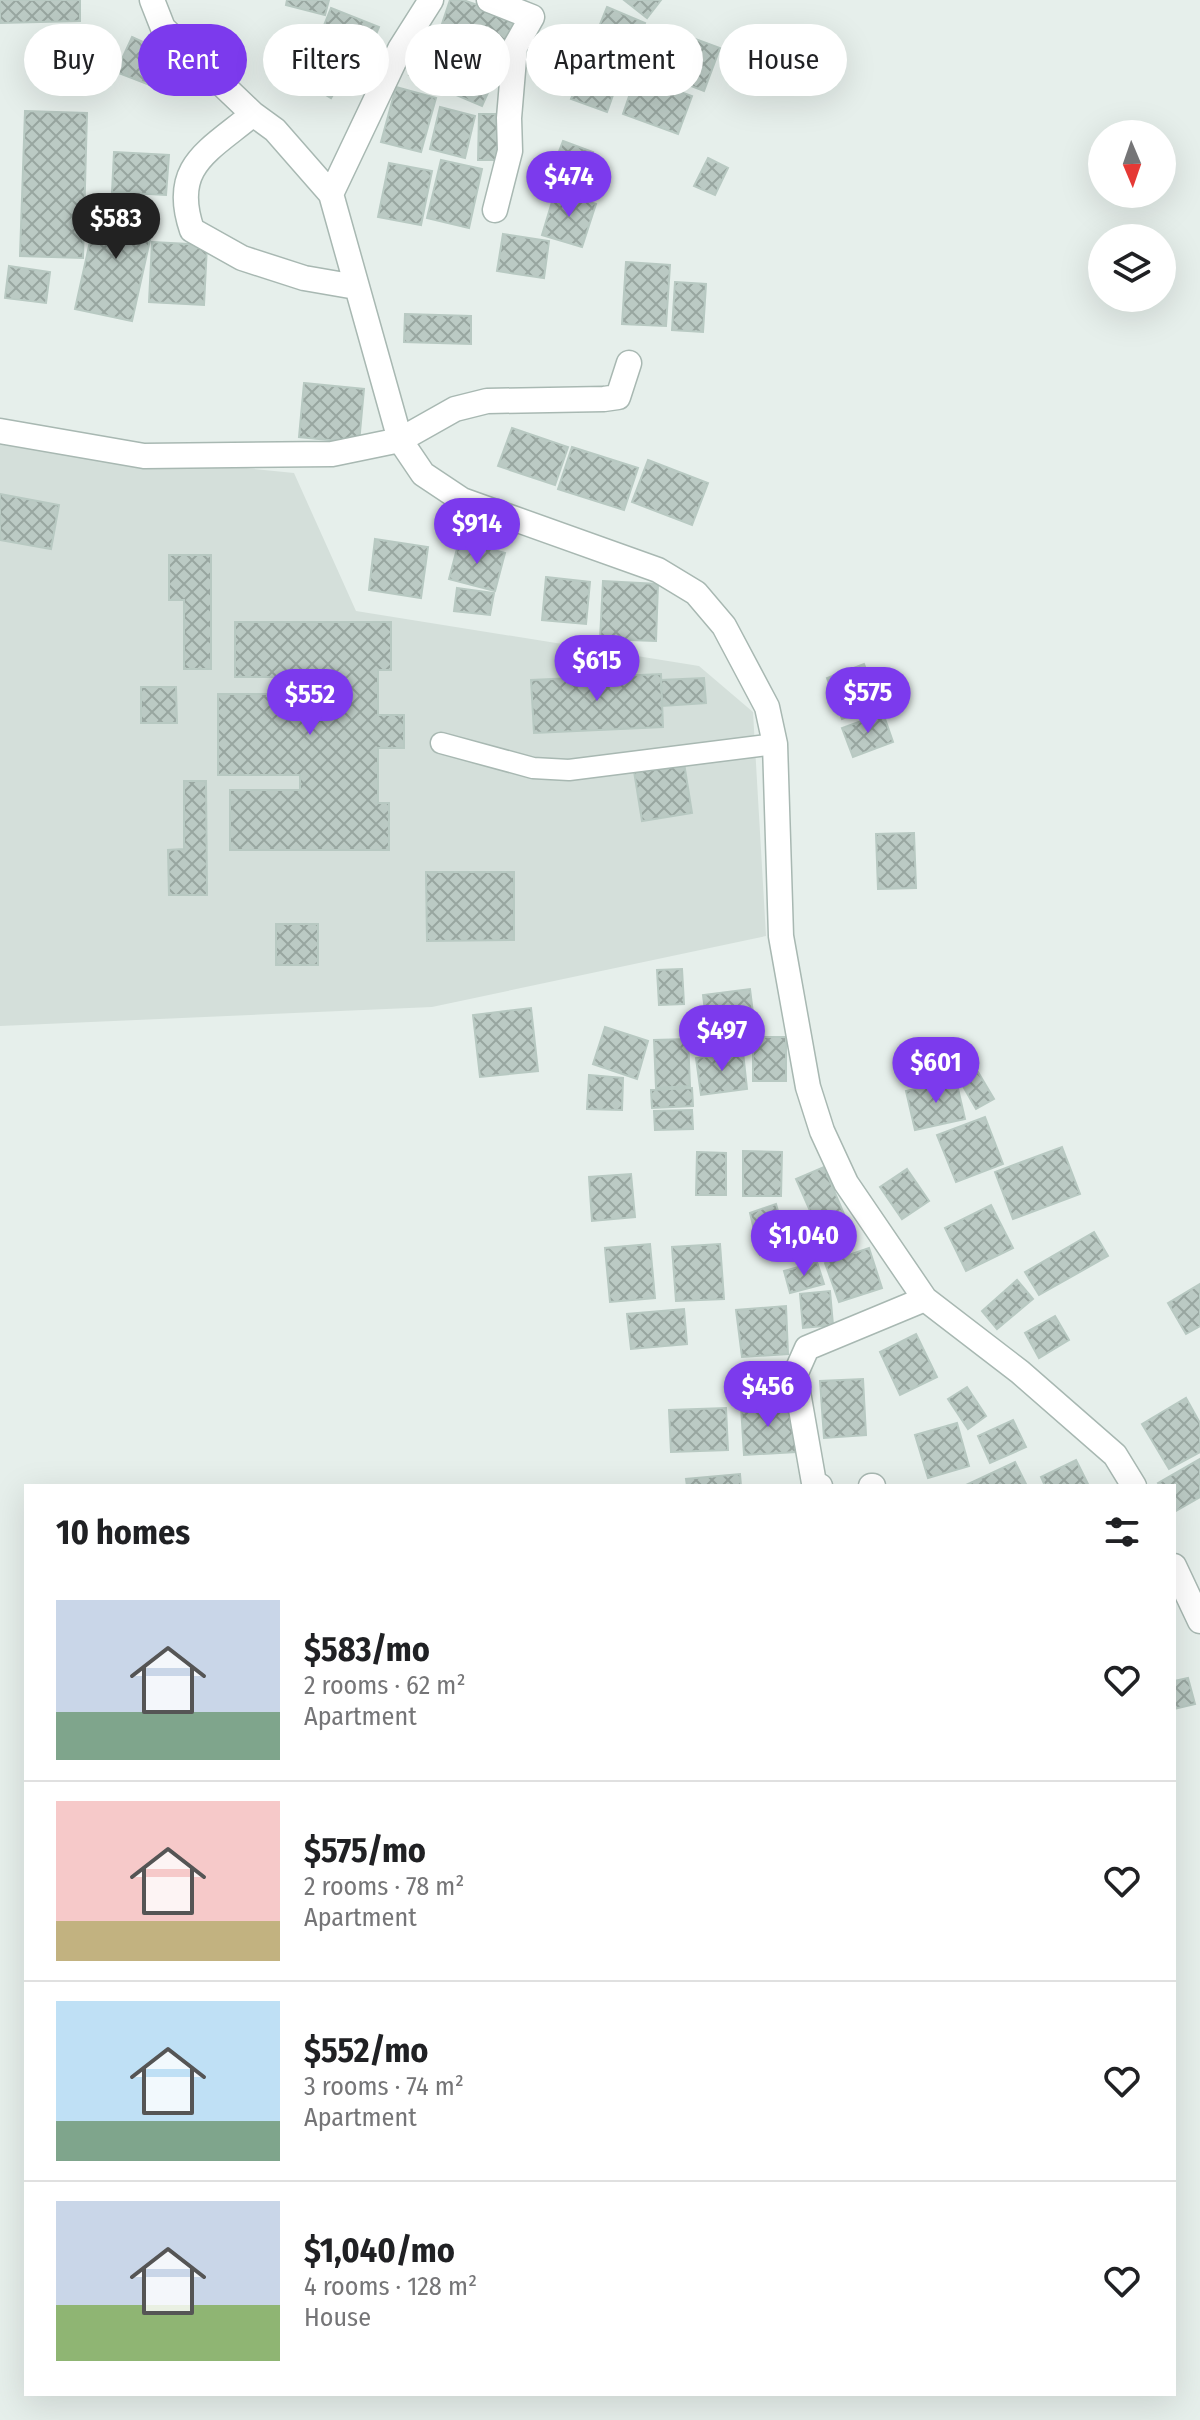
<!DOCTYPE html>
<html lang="en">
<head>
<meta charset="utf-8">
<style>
  body { margin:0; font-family:"Fira Sans Condensed",sans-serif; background:#f2f2f2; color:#202124; height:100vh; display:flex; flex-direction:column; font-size:30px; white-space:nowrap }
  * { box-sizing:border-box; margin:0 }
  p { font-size:26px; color:#757577 }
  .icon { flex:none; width:44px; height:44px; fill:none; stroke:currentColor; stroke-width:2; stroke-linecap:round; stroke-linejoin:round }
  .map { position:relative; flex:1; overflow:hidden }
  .panel { position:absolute; left:24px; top:1484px; width:1152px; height:912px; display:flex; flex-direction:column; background:#fff; border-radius:0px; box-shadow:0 8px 32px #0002 }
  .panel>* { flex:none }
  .guide { position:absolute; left:24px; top:24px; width:1152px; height:72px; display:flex; gap:16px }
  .needle { width:52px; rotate:178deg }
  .controls { position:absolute; left:1088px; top:120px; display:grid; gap:16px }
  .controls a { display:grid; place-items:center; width:88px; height:88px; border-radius:50%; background:#fff; box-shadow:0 8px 32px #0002; font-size:40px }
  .price { position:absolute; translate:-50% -68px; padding:0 18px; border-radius:28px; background:#7c3aed; color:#fff; font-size:26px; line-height:52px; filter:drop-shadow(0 2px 4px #0008) }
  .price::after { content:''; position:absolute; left:50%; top:48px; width:24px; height:18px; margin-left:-12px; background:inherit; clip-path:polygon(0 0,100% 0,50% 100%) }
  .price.active { background:#222; color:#fff }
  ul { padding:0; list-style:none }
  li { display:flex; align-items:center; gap:24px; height:200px; padding:0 32px }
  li+li { border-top:2px solid #e0e0e0 }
  li span { display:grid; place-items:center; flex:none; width:224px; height:160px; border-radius:0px; color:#555 }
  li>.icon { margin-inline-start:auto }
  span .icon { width:96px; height:96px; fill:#fffc; stroke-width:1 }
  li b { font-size:34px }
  h2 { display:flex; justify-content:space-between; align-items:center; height:96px; padding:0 32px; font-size:34px }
  .chip { padding:0 28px; border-radius:36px; background:#fff; box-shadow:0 8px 32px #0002; font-size:28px; line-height:72px }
  .chip.active { background:#7c3aed; color:#fff }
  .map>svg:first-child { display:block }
  .built { fill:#d4dfda }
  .building { fill:url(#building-cross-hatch); stroke:#b8c9c2; stroke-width:2 }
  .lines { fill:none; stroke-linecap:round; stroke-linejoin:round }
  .lane-casing { stroke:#a8b8b2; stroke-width:23 }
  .street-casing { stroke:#a8b8b2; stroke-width:27 }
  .lane { stroke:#fff; stroke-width:20 }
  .street { stroke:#fff; stroke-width:24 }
</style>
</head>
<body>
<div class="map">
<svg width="1200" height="2420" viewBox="0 0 1200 2420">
  <defs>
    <pattern id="building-cross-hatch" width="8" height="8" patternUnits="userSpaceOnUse" patternTransform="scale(2)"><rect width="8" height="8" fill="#bbcac4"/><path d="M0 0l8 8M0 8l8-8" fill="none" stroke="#98a6a0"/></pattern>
  </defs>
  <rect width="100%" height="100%" fill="#e6efeb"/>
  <!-- built -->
  <path class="built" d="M0 443 294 473 356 611 699 666 753 712 766 936 432 1007 0 1026Z"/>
  <!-- building -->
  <path class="building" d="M0 0H80V21L0 23Z
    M287 0H329L325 15 286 5Z
    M450 0H463L516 18 503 55 439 33Z
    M624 0H661L647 18Z
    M607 7 645 23 624 74 586 59Z
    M331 8 379 27 364 64 316 45Z
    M428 34 500 66 482 106 409 75Z
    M687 36 720 48 704 91 670 78Z
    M132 37 167 53 161 73 150 85 116 72Z
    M304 39 350 66 331 98 285 70Z
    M584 65 619 78 607 112 571 99Z
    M636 76 692 96 678 134 623 114Z
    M396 87 436 98 421 152 381 142Z
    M440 107 475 116 465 158 430 149Z
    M25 111 87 113 83 258 20 256Z
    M479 114H503L502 160H478Z
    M563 141 593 152 577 195 547 183Z
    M114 152 169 155 166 195 112 192Z
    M708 158 728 168 715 195 694 186Z
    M441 160 482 169 469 228 427 218Z
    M389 163 432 171 421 225 378 217Z
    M555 192 596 204 582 247 542 235Z
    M99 201 156 213 132 321 75 309Z
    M503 234 549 241 544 278 497 271Z
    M152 242 207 245 204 305 149 302Z
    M626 262 670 265 666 326 622 324Z
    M9 266 50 272 46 303 5 298Z
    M675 282 706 284 703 332 672 330Z
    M405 314 471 316V344L404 342Z
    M304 383 364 389 359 443 299 437Z
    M512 428 568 447 555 485 498 466Z
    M572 447 638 468 624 510 558 489Z
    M648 460 708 483 692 525 632 502Z
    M0 494 59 505 51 549 0 540Z
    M375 539 428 547 421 598 369 590Z
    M459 541 505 553 495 591 449 579Z
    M169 555H211V669H184V600H169Z
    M546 577 590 582 586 624 542 620Z
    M603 581 658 584 656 641 600 639Z
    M457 588 494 593 490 615 454 611Z
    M235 622H391V670H378V715H404V748H378V803H389V850H230V790H300V775H218V694H306L305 677H235Z
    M864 664 880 705 842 719 827 678Z
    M661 674 663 727 534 733 531 680Z
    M704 678 706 703 662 706 661 680Z
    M141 687H176L177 723H141Z
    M883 713 893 742 853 757 842 728Z
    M684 763 692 813 642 821 634 771Z
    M184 781H206L207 895H169L168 850 184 849Z
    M914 833 916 888 878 889 876 834Z
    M426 872H514V940L427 941Z
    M276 924H318V965H276Z
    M682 969 684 1004 659 1005 657 970Z
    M750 989 755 1029 708 1035 703 995Z
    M531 1008 538 1071 480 1077 473 1015Z
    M605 1027 648 1041 637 1079 593 1064Z
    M753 1037H786V1081H753Z
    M688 1039 690 1086 656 1088 654 1040Z
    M947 1051 951 1077 908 1084 904 1058Z
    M743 1052 747 1089 701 1095 696 1058Z
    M978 1072 994 1099 976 1109 960 1081Z
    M589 1075 623 1078 622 1110 587 1109Z
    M956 1080 965 1119 915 1130 906 1091Z
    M692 1088 693 1106 652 1108 651 1090Z
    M692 1110 693 1129 655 1130 654 1111Z
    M985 1117 1003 1164 956 1182 937 1135Z
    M1062 1147 1080 1194 1013 1219 995 1172Z
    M743 1151 782 1152 781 1196H743Z
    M697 1152 726 1153V1195H696Z
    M824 1167 852 1233 825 1245 796 1179Z
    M907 1169 929 1201 902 1219 880 1187Z
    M631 1174 635 1217 592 1221 589 1177Z
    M776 1204 789 1249 760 1255 750 1213Z
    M991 1205 1013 1248 966 1271 945 1228Z
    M1094 1232 1108 1256 1039 1295 1025 1272Z
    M650 1244 655 1298 610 1302 605 1248Z
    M720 1244 724 1299 676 1301 672 1247Z
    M869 1248 882 1288 839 1302 825 1263Z
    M817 1262 824 1284 790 1293 784 1271Z
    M1017 1280 1033 1299 997 1329 982 1311Z
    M1200 1284V1326L1186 1334 1168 1303Z
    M830 1291 833 1325 803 1328 800 1294Z
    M786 1306 788 1354 742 1357 736 1310Z
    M684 1309 687 1344 631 1349 627 1314Z
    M1055 1316 1069 1340 1039 1358 1025 1333Z
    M916 1334 937 1377 900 1395 880 1352Z
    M863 1379 866 1435 824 1438 820 1381Z
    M967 1387 986 1416 968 1429 948 1399Z
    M1186 1398 1200 1423V1452L1169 1469 1142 1424Z
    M792 1404 796 1452 744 1455 741 1406Z
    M726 1408 728 1450 671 1452 669 1410Z
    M1013 1420 1026 1447 990 1463 978 1436Z
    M957 1423 969 1466 928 1478 915 1435Z
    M1200 1459V1497L1174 1512V1486H1160L1158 1483Z
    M1076 1460 1089 1486H1045L1041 1477Z
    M1015 1462 1027 1486H964Z
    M740 1474 741 1486H687L686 1479Z
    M1188 1678 1195 1704 1174 1709V1681Z"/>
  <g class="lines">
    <defs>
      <path id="lane" d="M441 743 533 768 569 770 775 744"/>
      <path id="street" d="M152 0 163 28 253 114 275 130 331 194 400 440 423 474 462 500 658 570 696 593 724 626 767 707 775 744 781 936 808 1087 822 1131 846 1183 925 1299 1020 1372 1115 1455 1134 1486
        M489 0 532 17 515 47 509 118 510 151 495 210
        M253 114C209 151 170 166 192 230L242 258 304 278 356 287
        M331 194 400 49 431 0
        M0 431 144 456 332 454 400 440 455 409 487 401 604 399 618 397 629 363
        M820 1486 814 1483 795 1375 807 1348 925 1299
        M871 1486H873
        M1174 1566 1200 1621"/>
    </defs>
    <!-- lane casing -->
    <use href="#lane" class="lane-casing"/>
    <!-- street casing -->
    <use href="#street" class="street-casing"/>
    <!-- lane -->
    <use href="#lane" class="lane"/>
    <!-- street -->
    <use href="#street" class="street"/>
  </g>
</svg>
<div class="controls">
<a><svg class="needle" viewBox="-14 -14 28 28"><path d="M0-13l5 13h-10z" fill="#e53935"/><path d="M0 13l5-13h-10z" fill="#757577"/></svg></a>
<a><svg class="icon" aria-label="layers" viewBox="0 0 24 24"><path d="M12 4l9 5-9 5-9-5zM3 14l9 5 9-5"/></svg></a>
</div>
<b class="price" style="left:569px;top:219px">$474</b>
<b class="price active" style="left:116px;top:261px">$583</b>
<b class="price" style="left:477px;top:566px">$914</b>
<b class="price" style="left:597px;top:703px">$615</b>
<b class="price" style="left:868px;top:735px">$575</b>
<b class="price" style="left:310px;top:737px">$552</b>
<b class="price" style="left:722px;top:1073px">$497</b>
<b class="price" style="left:936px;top:1105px">$601</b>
<b class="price" style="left:804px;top:1278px">$1,040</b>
<b class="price" style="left:768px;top:1429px">$456</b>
<div class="guide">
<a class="chip">Buy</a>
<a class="chip active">Rent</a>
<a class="chip">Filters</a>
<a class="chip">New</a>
<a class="chip">Apartment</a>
<a class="chip">House</a>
</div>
<section class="panel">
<h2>10 homes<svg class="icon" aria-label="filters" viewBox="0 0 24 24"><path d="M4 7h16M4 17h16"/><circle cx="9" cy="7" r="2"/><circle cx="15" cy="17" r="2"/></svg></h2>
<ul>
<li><span style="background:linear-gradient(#c9d6e8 70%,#7fa58c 0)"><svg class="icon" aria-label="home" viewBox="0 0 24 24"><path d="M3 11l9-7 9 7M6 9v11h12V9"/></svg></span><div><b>$583/mo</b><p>2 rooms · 62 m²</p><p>Apartment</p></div><svg class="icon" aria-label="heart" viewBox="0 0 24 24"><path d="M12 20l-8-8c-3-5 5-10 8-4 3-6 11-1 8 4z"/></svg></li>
<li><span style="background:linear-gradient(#f6c9c9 75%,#c2b280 0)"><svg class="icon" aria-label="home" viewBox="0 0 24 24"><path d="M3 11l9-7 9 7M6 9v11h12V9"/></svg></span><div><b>$575/mo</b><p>2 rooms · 78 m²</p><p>Apartment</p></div><svg class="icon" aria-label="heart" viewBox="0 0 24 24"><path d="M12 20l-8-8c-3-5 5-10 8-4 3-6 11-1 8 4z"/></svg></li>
<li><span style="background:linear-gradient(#bfe0f5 75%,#7fa58c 0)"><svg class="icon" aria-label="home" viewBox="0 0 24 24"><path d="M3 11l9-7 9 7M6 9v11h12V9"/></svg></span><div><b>$552/mo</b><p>3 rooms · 74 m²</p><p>Apartment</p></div><svg class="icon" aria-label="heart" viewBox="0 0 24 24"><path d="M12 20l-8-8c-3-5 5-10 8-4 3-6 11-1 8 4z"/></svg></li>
<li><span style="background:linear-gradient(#c9d6e8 65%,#8fb573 0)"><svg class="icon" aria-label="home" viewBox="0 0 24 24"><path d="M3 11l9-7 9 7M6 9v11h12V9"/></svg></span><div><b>$1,040/mo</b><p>4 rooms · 128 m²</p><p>House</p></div><svg class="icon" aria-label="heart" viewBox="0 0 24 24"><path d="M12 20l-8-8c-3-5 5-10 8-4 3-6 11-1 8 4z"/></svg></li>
</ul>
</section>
</div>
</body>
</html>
